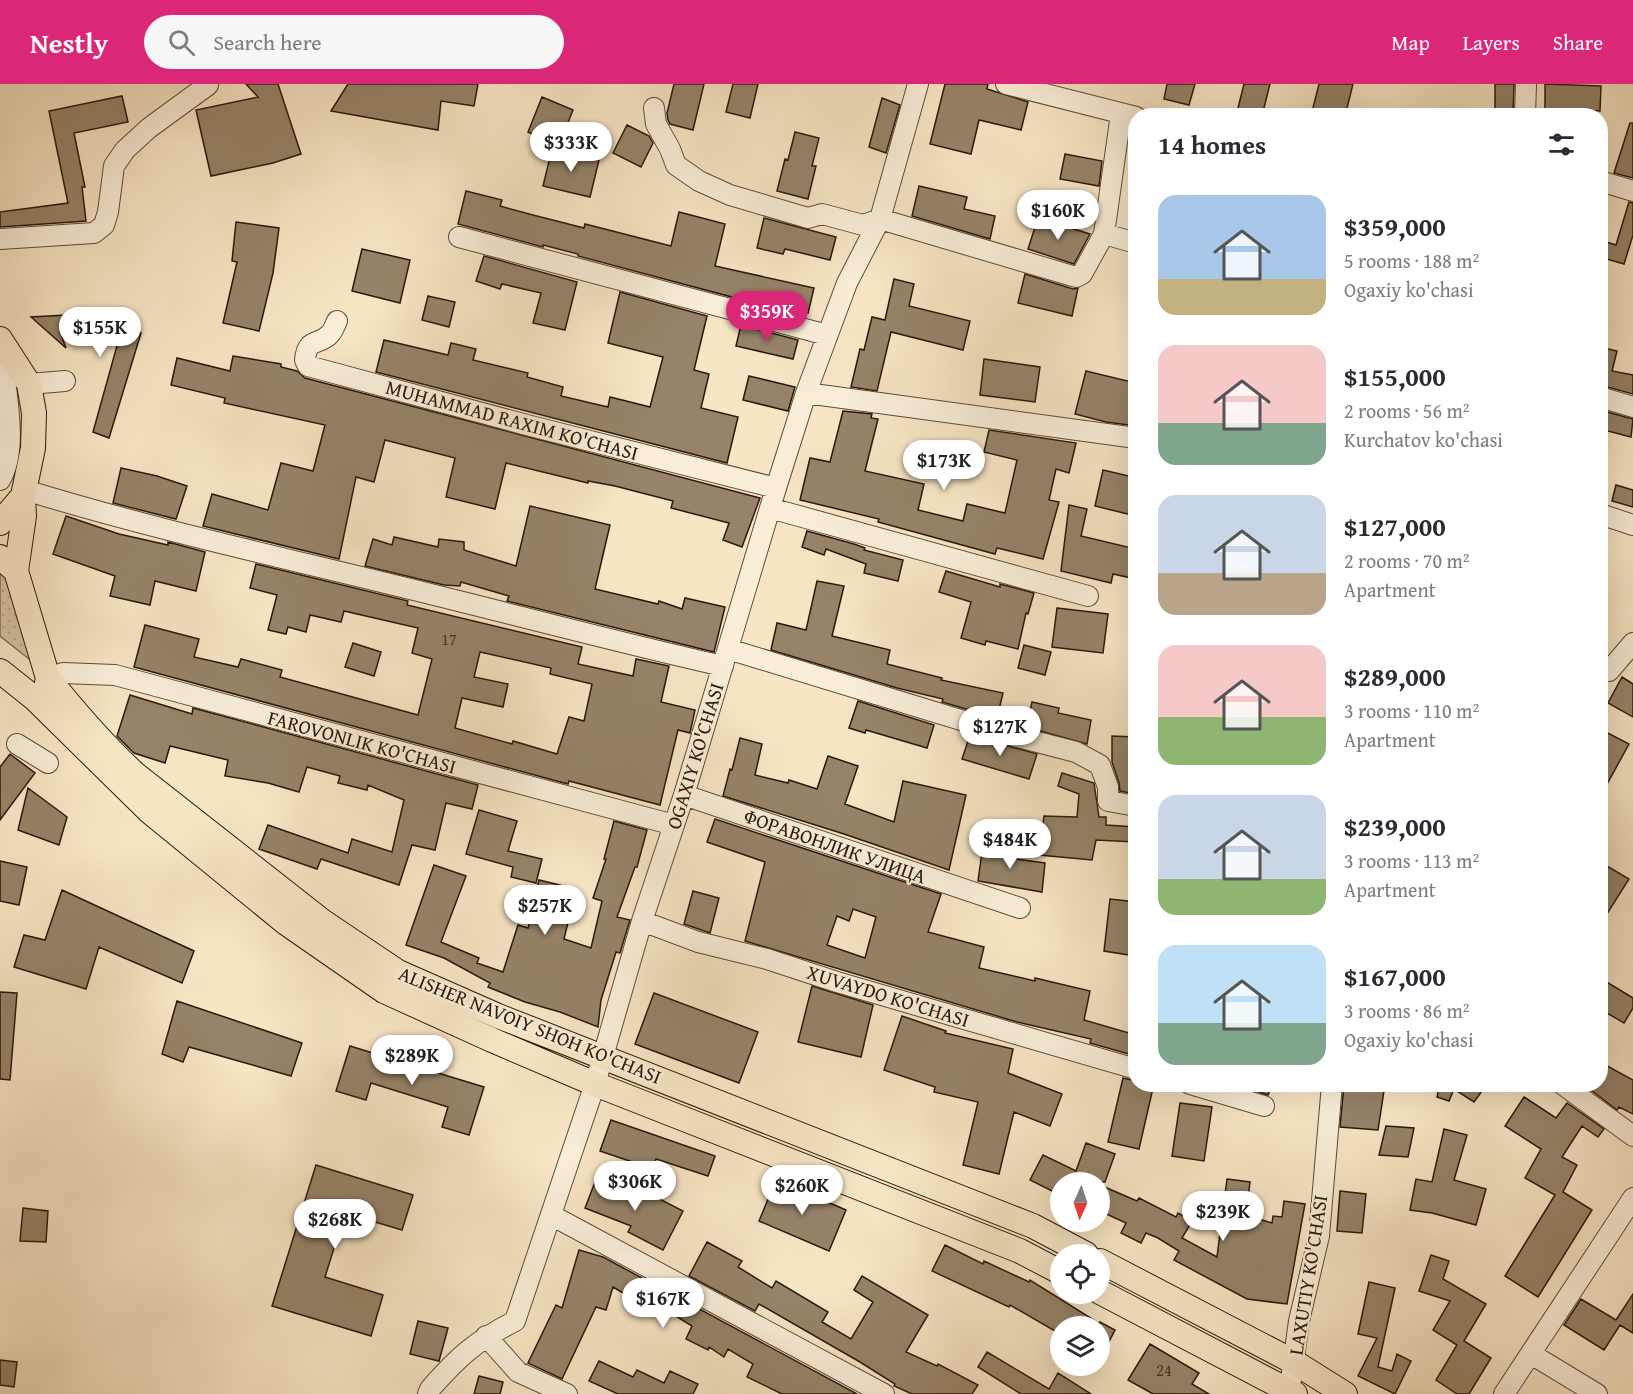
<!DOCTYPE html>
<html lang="en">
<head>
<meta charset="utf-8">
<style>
  body { margin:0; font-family:"Gentium Book Plus",serif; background:#f7f7f7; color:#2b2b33; height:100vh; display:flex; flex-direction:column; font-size:22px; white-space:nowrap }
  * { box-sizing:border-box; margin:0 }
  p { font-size:20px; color:#7c7c81 }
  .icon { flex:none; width:33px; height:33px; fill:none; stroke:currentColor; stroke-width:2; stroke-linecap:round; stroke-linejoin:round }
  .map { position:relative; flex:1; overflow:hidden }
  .details { position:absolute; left:1128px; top:24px; width:480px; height:984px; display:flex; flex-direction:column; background:#fff; border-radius:24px; box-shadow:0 6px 24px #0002 }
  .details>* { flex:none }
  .needle { width:39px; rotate:183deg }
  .tools { position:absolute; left:1050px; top:1088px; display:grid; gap:12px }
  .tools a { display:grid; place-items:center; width:60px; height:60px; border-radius:50%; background:#fff; box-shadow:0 6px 24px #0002; font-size:30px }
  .price { position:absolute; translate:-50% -51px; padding:0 14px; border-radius:21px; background:#fff; color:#222; font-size:20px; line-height:39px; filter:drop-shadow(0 2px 3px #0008) }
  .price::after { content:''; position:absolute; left:50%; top:36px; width:18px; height:14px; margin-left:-9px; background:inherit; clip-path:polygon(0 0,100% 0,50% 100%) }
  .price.on { background:#db2777; color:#fff }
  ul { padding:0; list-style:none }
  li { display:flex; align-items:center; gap:18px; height:150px; padding:0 30px }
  li span { display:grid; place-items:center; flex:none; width:168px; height:120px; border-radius:18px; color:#555 }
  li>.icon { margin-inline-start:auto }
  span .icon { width:72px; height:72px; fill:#fffc; stroke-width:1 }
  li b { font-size:26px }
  h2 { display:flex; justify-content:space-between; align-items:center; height:72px; padding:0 30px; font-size:26px }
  header { display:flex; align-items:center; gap:36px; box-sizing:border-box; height:84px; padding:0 30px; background:#db2777; color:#fff }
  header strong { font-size:28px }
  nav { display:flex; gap:33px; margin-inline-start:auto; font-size:21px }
  .search { width:420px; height:54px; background:#f7f7f7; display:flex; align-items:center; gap:15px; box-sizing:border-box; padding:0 21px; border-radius:33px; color:#7c7c81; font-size:22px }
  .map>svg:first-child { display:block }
  .park { fill:url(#park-dots); stroke:#806d56; stroke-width:1.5 }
  .building { fill:#968369; stroke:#2c1807; stroke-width:1.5; fill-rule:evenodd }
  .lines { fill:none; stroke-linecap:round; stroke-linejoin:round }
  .minor-casing { stroke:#5f4b36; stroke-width:22 }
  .major-casing { stroke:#2c1807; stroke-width:26 }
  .minor { stroke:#faeed9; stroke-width:20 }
  .major { stroke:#f7e5c4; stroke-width:24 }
  .labels { text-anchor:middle; stroke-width:4.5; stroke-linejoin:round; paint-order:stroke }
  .number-label { font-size:16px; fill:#463320 }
  .street-label { font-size:20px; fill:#2c1807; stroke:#faeed9 }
</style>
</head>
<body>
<header>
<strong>Nestly</strong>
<div class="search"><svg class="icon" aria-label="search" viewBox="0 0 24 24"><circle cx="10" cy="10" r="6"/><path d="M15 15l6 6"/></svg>Search here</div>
<nav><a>Map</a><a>Layers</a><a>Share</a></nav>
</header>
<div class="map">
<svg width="1633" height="1310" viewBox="0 0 1633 1310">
  <defs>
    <pattern id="park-dots" width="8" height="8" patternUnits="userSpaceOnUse" patternTransform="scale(1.5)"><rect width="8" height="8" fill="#d4c2a4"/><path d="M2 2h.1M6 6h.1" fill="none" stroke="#b6a68c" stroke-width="1.8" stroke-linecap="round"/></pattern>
  </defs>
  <rect width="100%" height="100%" fill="#f7e5c4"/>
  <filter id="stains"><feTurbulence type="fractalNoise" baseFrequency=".00333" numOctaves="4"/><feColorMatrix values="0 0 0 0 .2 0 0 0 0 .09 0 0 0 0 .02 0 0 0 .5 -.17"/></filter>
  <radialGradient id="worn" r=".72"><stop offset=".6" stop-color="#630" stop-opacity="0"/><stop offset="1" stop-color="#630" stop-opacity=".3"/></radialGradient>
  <!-- park -->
  <path class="park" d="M0 489 10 496 33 578 0 552Z"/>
  <!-- building -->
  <path class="building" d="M246 0H278L301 70 273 79 211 92 196 26 258 13Z
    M348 0H478L474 22 441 17 438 46 331 27Z
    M674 0H704L693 46 670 40 668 36 667 29Z
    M733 0H758L750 34 726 28Z
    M945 0H988L987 5 1028 18 1021 46 979 36 971 70 930 60Z
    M1167 0H1195L1189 21 1164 15Z
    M1244 0H1270L1262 32H1236Z
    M1319 0H1353L1345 32H1311Z
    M1495 0H1514L1513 32H1495Z
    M1545 0 1601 2 1600 27 1545 25Z
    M122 12 128 38 74 49 85 103H82L86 137 0 143V128L68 119 49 27Z
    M542 13 573 26 559 61 528 48Z
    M882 14 900 21 886 69 869 63Z
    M1630 39H1633V94L1614 89Z
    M627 41 649 52 653 59 641 83 613 69Z
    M795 48 819 54 812 82H816L808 115 777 107 785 75 788 76Z
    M552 65 599 76 590 113 543 102Z
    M1065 70 1102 77 1099 102 1060 95Z
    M919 102 967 113 964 125 995 132 990 155 912 132Z
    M466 107 502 116 500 122 533 131 584 144 585 140 671 162 679 128 725 140 715 182 814 204 808 229 804 228 803 232 578 172V170L543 161V163L458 140Z
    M1629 118 1633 119V151L1624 180 1600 173V156L1616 161Z
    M764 134 836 153 830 176 785 165 783 170 757 164Z
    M1038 134 1090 150 1074 180 1028 165Z
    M236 138 279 144 273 189 259 247 223 239 237 178 232 177Z
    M362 165 410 176 400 219 352 207Z
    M484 172 577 198 565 246 533 239 541 209 502 200 500 205 476 197Z
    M1025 190 1073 205 1078 204 1072 232 1018 219Z
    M894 195 914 200 909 222 970 237 963 266 891 248 877 307 851 303 860 265 864 266 872 233 885 236Z
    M620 208 707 232 694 286 709 290 701 324 738 333 727 379 376 288 384 256 448 271 451 259 476 265 473 276 528 289 527 293 563 303 561 312 608 323 610 313 650 323 663 273 608 259Z
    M428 212 455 218 449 243 422 236Z
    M104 229V239L141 249 109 354 93 348 120 251 60 248 66 264 31 233Z
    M741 241 798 256 793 275 736 262Z
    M1600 263 1617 267 1612 287 1633 291V310L1600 301Z
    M233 272 281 280V283L297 287 305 294 760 414 742 463 723 456 729 439 671 424 673 417 615 402 588 397V399L506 379 495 425 446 413 455 374 385 356 374 398 356 393 339 475 203 442 212 410 268 426 281 379 313 387 325 341 224 319 225 314 171 301 177 274 230 287Z
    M984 275 1040 283 1035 318 980 311Z
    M1086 287 1136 299V342L1106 338 1075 330Z
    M749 292 795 303 788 327 743 316Z
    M1600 326 1633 335 1631 353 1600 345Z
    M843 327 872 330 871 334 878 335 865 387 924 400 918 426 963 437 967 420 1005 429 1017 376 984 368 989 346 1076 359 1069 389 1056 385 1049 416 1059 418 1043 475 997 464 995 470 878 438 879 435 800 416 810 374 830 378Z
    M121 384 157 392 187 402 176 435 113 419Z
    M1103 386 1133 393 1129 406 1136 407V432L1095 422Z
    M1616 401 1633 406V423L1612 417Z
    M1069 421 1087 425 1081 452 1136 465V495L1113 490 1111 499 1061 487Z
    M530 422 610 441 595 505 658 520 659 517 682 525 685 514 725 523 714 568 507 517 509 512 461 498 460 502 444 501 365 482 373 455 392 461 394 453 438 463 439 455 464 458V466L516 482Z
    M66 432 119 450 168 461V458L205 468 196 507 155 497 150 521 110 512 115 492 53 470Z
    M807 447 854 460 865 464 864 466 903 476 898 497 864 489 866 480 826 465 824 471 802 463Z
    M256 480 408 517 407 521 582 563 578 580 633 592 636 575 669 582 661 618 695 626 690 649 678 646 660 721 569 697 568 700 134 583 145 541 199 555 194 573 238 583 241 575 282 586 280 593 418 631 432 575 412 569 418 544 344 527 341 538 310 531 306 548 288 543 286 550 268 546 277 511 250 504ZM480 568 551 584 550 590 592 600 584 637 569 633 557 670 513 657 512 660 455 644 462 614 503 623 508 600 474 593Z
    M946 487 1000 503V500L1034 509 1028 530 1026 529 1018 565 986 557 985 561 961 554 971 518 939 508Z
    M817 497 844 502 832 552 890 566 887 580 942 594 941 596 1003 609 997 634 942 618 943 615 897 604 771 566 777 539 806 546Z
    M1057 524 1108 530 1103 569 1052 563Z
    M353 559 381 568 374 592 345 583Z
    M1024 561 1051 568 1045 591 1018 584Z
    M1622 593 1633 600V633L1608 619Z
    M130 611 192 630 193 624 478 701 472 725 446 719 435 766 412 761 399 801 321 775 317 785 259 765 268 741 348 769 352 755 392 768 404 716 368 701 367 706 338 699 340 692 307 683 299 708 268 699 225 692 228 676 170 662 165 679 134 669 117 652Z
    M858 617 934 641 927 664 866 646 865 649 849 644Z
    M1032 618 1059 624 1058 629 1091 636 1087 660 1026 643Z
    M1600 645 1629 660 1600 713Z
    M970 651 1037 670 1029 695 962 675Z
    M1112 652 1136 653V710L1120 707 1119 699 1112 678Z
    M740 654 762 660 755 691 788 699 789 696 817 705 828 672 858 682 845 720 894 738 903 697 966 711 949 786 844 750 723 712 730 685 732 686Z
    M10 670 35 689 0 736V683Z
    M1062 689 1094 699 1099 733H1106V741L1136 743V758L1096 756 1092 776 1039 771 1044 732 1077 733 1079 710 1058 702Z
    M28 704 67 733 59 761 18 746Z
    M479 726 517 737 508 767 542 775 536 799 511 793 513 783 466 770Z
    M715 735 941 810 928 848 984 863 979 884 1035 897V894L1090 907 1084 936 1136 951V972L1090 959 1091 955 1017 938 745 857 765 778 707 758ZM853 825 876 833 865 874 827 861 837 832 849 837Z
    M614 737 647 746 637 783H635L617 833 630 836 620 869 616 868 601 916 598 943 560 928 525 918 488 903 490 899 444 874 406 861 434 781 466 792 441 858 479 874 477 879 503 888 518 841 528 844 539 796 576 805 564 855 591 864 602 817 593 814 606 775H604Z
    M983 761 1011 765 1009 774 1045 779 1042 808 978 797Z
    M0 777 27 783 19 821 0 817Z
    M1600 778 1629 795 1600 841Z
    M62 806 194 867 182 899 99 863 86 905 14 883 24 851 45 856Z
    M693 807 719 814 710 849 684 840Z
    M1110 815 1136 818V872L1104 867Z
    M1600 894 1633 914V924L1624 939 1600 925Z
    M812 902 873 921 861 973 798 958Z
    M0 908 17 909 10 996 0 995Z
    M654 909 758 948 739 999 635 960Z
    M177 917 302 959 291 992 189 963 183 978 162 970Z
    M902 932 946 947 945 949 1013 965 1008 989 1062 1010 1050 1042 1014 1028 999 1090 963 1081 978 1018 934 1008 935 1003 884 986Z
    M350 962 484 1003 469 1051 442 1043 448 1023 371 999 366 1016 336 1007Z
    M1600 978 1633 996V1030L1619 1023 1617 1026 1583 1000H1600Z
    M1123 994 1136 997V1000L1153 1004 1139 1065 1108 1058Z
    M1234 1000H1272L1268 1011Z
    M1344 1000H1385L1378 1046 1340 1043Z
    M1440 1000H1487L1474 1018 1454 1005 1449 1017 1437 1013Z
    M1524 1013 1556 1034 1567 1019 1604 1045 1598 1053 1582 1042 1562 1073 1577 1081 1563 1108 1592 1126 1538 1213 1505 1192 1555 1111 1525 1094 1541 1065 1505 1042Z
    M1180 1019 1212 1023 1204 1077 1172 1072Z
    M611 1036 715 1072 708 1092 656 1075 653 1085 600 1067Z
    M1386 1042 1414 1044 1408 1073 1379 1071Z
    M1444 1045 1467 1051 1454 1096 1486 1105 1476 1141 1432 1129 1410 1126 1416 1095 1432 1098Z
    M1086 1059 1115 1070 1105 1098H1060V1111L1030 1096 1043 1071 1076 1087Z
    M316 1081 413 1111 402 1146 345 1129 325 1193 383 1211 371 1252 272 1222Z
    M597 1093 647 1112 648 1109 683 1127 663 1166 628 1148 631 1142 585 1124Z
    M1227 1095 1250 1098 1246 1131 1272 1139 1273 1132 1282 1133 1284 1117 1305 1120 1287 1220 1247 1215 1174 1176 1179 1167 1158 1154 1146 1149 1141 1159 1121 1149 1126 1139 1100 1127V1101L1137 1117 1139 1114 1176 1133 1178 1129 1192 1137 1182 1154 1217 1173Z
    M776 1096 846 1126 829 1167 759 1137Z
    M1340 1107 1366 1110 1362 1149 1337 1147Z
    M23 1124 48 1127 46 1158 20 1157Z
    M707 1158 742 1177 738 1183 772 1204 776 1197 828 1228 822 1238 851 1255 873 1218 854 1206 862 1192 928 1231 906 1268 937 1282 938 1280 978 1301 972 1310H912L894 1302 895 1300 860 1278 759 1220 755 1227 689 1192Z
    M945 1161 983 1180 984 1177 1029 1198 1030 1196 1100 1240V1238L1115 1246 1100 1275V1242H1060V1250L1010 1221 1009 1223 932 1187Z
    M579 1166 603 1173 857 1310H782L747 1293 753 1280 728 1265 724 1273 709 1263 708 1266 686 1255 692 1242 668 1227 663 1235 652 1228 653 1227 613 1203 606 1226 596 1223 562 1295 528 1279 556 1221 562 1224Z
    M1431 1171 1449 1177 1443 1195 1486 1220 1464 1257 1491 1274 1469 1310H1457L1436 1296 1457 1261 1433 1246 1450 1217 1419 1207Z
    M1369 1198 1395 1204 1378 1283 1392 1287 1397 1270 1411 1277 1395 1310 1358 1292 1377 1254 1358 1250Z
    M1633 1210V1249L1620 1241 1604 1266 1564 1241 1581 1215 1616 1236Z
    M418 1237 448 1244 439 1277 410 1270Z
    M1150 1260 1199 1289 1192 1300 1209 1310H1153L1128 1296Z
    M987 1268 1049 1305 1058 1289 1091 1310H1021L978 1283Z
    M0 1276 17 1278 14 1303 0 1301Z
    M599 1277 633 1293 637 1286 664 1299 670 1287 698 1300 693 1310H618L589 1297Z
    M479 1292 503 1298 500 1310H474Z"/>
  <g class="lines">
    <defs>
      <path id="minor" d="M1006 0 1136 33
        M654 24 656 40 670 65 676 81 699 97 730 111 808 134 822 130 863 141 880 135 1076 193 1082 190 1104 150
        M1121 30 1104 150 1136 159
        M1525 32 1526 0
        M1600 97 1633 107
        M459 153 827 251
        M0 155 94 149 104 141 108 128 114 82 125 66 149 44 208 1
        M337 237C335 241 333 247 330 250 319 262 307 253 305 276L308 282 523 340 776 404
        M29 300 65 297
        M806 309 1136 354
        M1600 313 1633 323
        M0 396C21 361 2 299 2 258
        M25 406C149 444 276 472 402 503 509 529 616 558 723 582
        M770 424 1088 512
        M1600 430 1633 441
        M728 565 1010 651 1076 668 1100 681 1108 703V717L1136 722
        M1609 587 1633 559
        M48 594 63 589 115 591 674 741
        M17 660 48 679
        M684 711 1020 824
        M642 837 698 858 767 875 837 898 1136 985
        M1190 1000 1264 1022
        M1562 1000 1633 1052
        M551 1131 884 1310
        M486 1252 518 1288 567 1310
        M1531 1270 1597 1310
        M428 1310 430 1305C459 1272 476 1257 515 1237L595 1000 642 837 684 711 776 404 806 309 847 199 880 135 918 0
        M1289 1310 1299 1237 1319 1152 1332 1000
        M1504 1310 1633 1114"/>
      <path id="major" d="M0 255 29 300 34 329 33 364 23 412 24 432 16 487
        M0 439 23 412
        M0 473 16 487 48 594 45 610 34 614 0 587
        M48 594C75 628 103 660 135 690L322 837 398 888 498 932 1033 1142 1086 1170
        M34 614 150 728 286 839 384 907 492 956 595 1000 1020 1167 1060 1188
        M1100 1177 1294 1278 1345 1310
        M1100 1208 1295 1310"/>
    </defs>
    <!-- minor casing -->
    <use href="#minor" class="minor-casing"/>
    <!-- major casing -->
    <use href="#major" class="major-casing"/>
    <!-- minor -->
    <use href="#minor" class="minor"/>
    <!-- major -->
    <use href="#major" class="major"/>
  </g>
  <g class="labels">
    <!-- number labels -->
    <g class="number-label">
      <text x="449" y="561">17</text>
      <text x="1164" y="1292">24</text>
    </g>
    <!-- street labels -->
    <g class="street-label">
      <text transform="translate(512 336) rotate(15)" y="7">MUHAMMAD RAXIM KO'CHASI</text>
      <text transform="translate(362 658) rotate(15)" y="7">FAROVONLIK KO'CHASI</text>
      <text transform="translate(695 672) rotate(-73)" y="7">OGAXIY KO'CHASI</text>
      <text transform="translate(835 762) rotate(19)" y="7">ФОРАВОНЛИК УЛИЦА</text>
      <text transform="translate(888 912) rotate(17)" y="7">XUVAYDO KO'CHASI</text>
      <text transform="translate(530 941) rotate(22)" y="7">ALISHER NAVOIY SHOH KO'CHASI</text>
      <text transform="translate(1308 1191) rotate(-81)" y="7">LAXUTIY KO'CHASI</text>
    </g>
  </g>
  <rect width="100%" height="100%" filter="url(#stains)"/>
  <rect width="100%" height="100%" fill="url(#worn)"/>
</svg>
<div class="tools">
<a><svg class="needle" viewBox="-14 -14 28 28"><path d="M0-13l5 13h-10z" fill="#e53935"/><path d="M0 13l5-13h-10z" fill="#7c7c81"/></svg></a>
<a><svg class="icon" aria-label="locate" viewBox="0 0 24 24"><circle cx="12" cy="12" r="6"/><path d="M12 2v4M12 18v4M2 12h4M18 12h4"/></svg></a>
<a><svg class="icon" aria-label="layers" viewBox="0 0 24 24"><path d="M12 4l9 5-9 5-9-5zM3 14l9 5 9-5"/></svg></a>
</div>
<b class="price" style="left:571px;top:89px">$333K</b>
<b class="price" style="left:1058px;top:157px">$160K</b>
<b class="price on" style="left:767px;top:258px">$359K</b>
<b class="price" style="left:100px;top:274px">$155K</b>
<b class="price" style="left:944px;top:407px">$173K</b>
<b class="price" style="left:1000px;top:673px">$127K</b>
<b class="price" style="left:1010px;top:786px">$484K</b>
<b class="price" style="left:545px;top:852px">$257K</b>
<b class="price" style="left:412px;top:1002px">$289K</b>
<b class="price" style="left:635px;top:1128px">$306K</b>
<b class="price" style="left:802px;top:1132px">$260K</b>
<b class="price" style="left:1223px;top:1158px">$239K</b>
<b class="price" style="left:335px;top:1166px">$268K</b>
<b class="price" style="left:663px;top:1245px">$167K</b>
<section class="details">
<h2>14 homes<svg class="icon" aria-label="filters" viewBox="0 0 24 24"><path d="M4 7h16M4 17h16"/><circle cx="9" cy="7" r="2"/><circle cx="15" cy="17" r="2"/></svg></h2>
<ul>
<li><span style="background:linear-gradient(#a9c7e8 70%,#c2b280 0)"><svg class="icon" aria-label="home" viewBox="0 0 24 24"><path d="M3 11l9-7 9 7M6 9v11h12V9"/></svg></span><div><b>$359,000</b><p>5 rooms · 188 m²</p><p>Ogaxiy ko'chasi</p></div></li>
<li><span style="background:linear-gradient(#f6c9c9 65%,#7fa58c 0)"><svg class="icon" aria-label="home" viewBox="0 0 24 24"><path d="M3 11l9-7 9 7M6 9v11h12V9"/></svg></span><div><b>$155,000</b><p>2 rooms · 56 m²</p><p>Kurchatov ko'chasi</p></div></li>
<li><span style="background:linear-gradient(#c9d6e8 65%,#b9a48a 0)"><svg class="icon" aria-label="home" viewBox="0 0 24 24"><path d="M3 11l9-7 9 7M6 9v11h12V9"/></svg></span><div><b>$127,000</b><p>2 rooms · 70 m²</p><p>Apartment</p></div></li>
<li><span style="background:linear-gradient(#f6c9c9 60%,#8fb573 0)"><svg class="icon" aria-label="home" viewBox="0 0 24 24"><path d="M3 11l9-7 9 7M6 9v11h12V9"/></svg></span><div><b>$289,000</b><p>3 rooms · 110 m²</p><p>Apartment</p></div></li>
<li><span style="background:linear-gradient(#c9d6e8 70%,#8fb573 0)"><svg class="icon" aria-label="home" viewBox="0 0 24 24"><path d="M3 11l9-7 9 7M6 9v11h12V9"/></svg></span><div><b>$239,000</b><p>3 rooms · 113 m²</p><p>Apartment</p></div></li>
<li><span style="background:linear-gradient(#bfe0f5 65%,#7fa58c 0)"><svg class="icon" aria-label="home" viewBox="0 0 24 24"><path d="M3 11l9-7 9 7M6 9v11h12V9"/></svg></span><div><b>$167,000</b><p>3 rooms · 86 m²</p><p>Ogaxiy ko'chasi</p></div></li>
</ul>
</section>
</div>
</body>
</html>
